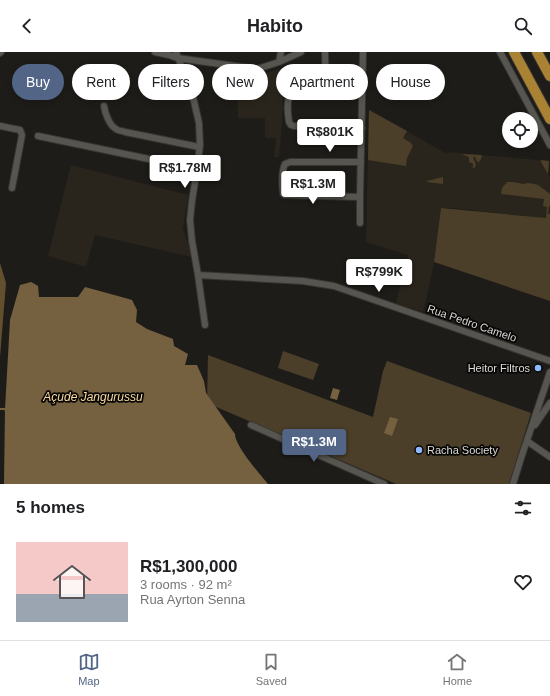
<!DOCTYPE html>
<html lang="en">
<head>
<meta charset="utf-8">
<style>
  body { margin:0; font-family:Helvetica,sans-serif; background:#f6f6f6; color:#202124; height:100vh; display:flex; flex-direction:column; font-size:15px; white-space:nowrap }
  * { box-sizing:border-box; margin:0 }
  p { font-size:13px; color:#757577 }
  .icon { flex:none; width:22px; height:22px; fill:none; stroke:currentColor; stroke-width:2; stroke-linecap:round; stroke-linejoin:round }
  .map { position:relative; height:432px; overflow:hidden }
  .panel { display:flex; flex-direction:column; background:#fff; flex:1 }
  .panel>* { flex:none }
  .banner { position:absolute; left:12px; top:12px; width:526px; height:36px; display:flex; gap:8px }
  .fabs { position:absolute; left:502px; top:60px; display:grid; gap:8px }
  .fabs a { display:grid; place-items:center; width:36px; height:36px; border-radius:50%; background:#fff; box-shadow:0 2px 6px #0003; font-size:20px }
  .price { position:absolute; translate:-50% -34px; padding:0 9px; border-radius:4px; background:#fff; color:#222; font-size:13px; line-height:26px; filter:drop-shadow(0 1px 2px #0008) }
  .price::after { content:''; position:absolute; left:50%; top:24px; width:12px; height:9px; margin-left:-6px; background:inherit; clip-path:polygon(0 0,100% 0,50% 100%) }
  .price.active { background:#526586; color:#fff }
  ul { padding:0; list-style:none }
  li { display:flex; align-items:center; gap:12px; height:100px; padding:0 16px }
  li span { display:grid; place-items:center; flex:none; width:112px; height:80px; border-radius:0px; color:#555 }
  li>.icon { margin-inline-start:auto }
  span .icon { width:48px; height:48px; fill:#fffc; stroke-width:1 }
  li b { font-size:17px }
  h2 { display:flex; justify-content:space-between; align-items:center; height:48px; padding:0 16px; font-size:17px }
  .pill { padding:0 14px; border-radius:18px; background:#fff; box-shadow:0 2px 6px #0003; font-size:14px; line-height:36px }
  .pill.active { background:#526586; color:#fff }
  header { display:flex; justify-content:space-between; align-items:center; height:52px; padding:0 16px; background:#fff; font-size:18px; font-weight:700 }
  .menu { display:flex; justify-content:space-around; align-items:center; height:56px; border-top:1px solid #e0e0e0; background:#fff; font-size:11px; color:#757577 }
  .menu a { display:grid; justify-items:center; gap:2px }
  .menu .active { color:#526586 }
  .map>svg:first-child { display:block }
  .built { fill:#2a251c }
  .green { fill:#4c3f29 }
  .forest { fill:#624f2e }
  .water { fill:#756140 }
  .lines { fill:none; stroke-linecap:round; stroke-linejoin:round }
  .stream { stroke:#756140; stroke-width:2 }
  .minor-casing { stroke:#373533; stroke-width:8 }
  .trunk-casing { stroke:#373533; stroke-width:12 }
  .minor { stroke:#575550; stroke-width:6 }
  .trunk { stroke:#aa8233; stroke-width:10 }
  .poi-dot { fill:#8fb8fd; stroke:#070705; stroke-width:1.5 }
  .labels { text-anchor:middle; stroke-width:3.5; stroke-linejoin:round; paint-order:stroke }
  .street-label { font-size:11px; fill:#dddbd9; stroke:#070705 }
  .poi-label { font-size:11px; fill:#dddbd9; stroke:#070705; text-anchor:end }
  .water-label { font-size:12px; font-style:italic; fill:#fcd99e; stroke:#070705 }
</style>
</head>
<body>
<header><svg class="icon" aria-label="back" viewBox="0 0 24 24"><path d="M15 5l-7 7 7 7"/></svg>Habito<svg class="icon" aria-label="search" viewBox="0 0 24 24"><circle cx="10" cy="10" r="6"/><path d="M15 15l6 6"/></svg></header>
<div class="map">
<svg width="550" height="432" viewBox="0 0 550 432">
  <rect width="100%" height="100%" fill="#1e1c18"/>
  <!-- built -->
  <path class="built" d="M284 16 282 71 279 105H274L276 86H265V66H238L237 19 262 22Z
    M369 58 447 102V100L549 109 548 122 550 125V167L452 156H441L434 210 428 239 423 260 396 251 408 203 366 190Z
    M71 113 188 143 183 176 192 205 95 183 86 215 48 204Z"/>
  <!-- green -->
  <path class="green" d="M369 58 407 79 403 86 411 91 413 94 407 106 406 114 368 108Z
    M461 102 482 103 481 107 478 111 475 105H473C474 109 478 113 474 116H473V112L469 110V105Z
    M541 108 549 109 548 122 541 110Z
    M443 125V132L427 130V129Z
    M507 130H513L523 132 528 131 534 132 538 133 550 142V154H549L548 162H550V249L434 210 441 156 546 166 547 155 543 154 544 147 501 142 502 136Z
    M283 299 319 312 313 328 278 316Z
    M208 303 373 365 383 319 387 309 531 361 509 432H396L207 351Z"/>
  <!-- forest -->
  <path class="forest" d="M0 211 6 231 0 305Z"/>
  <!-- water -->
  <path class="water" d="M31 230 38 234 39 245H78L85 235 118 244 132 248 137 258 136 270 147 277 173 287 174 294 188 302 185 313H197L204 329 206 341 235 382C235 394 259 421 268 432H4L5 357 10 268 20 233Z
    M333 336 340 338 337 348 330 346Z
    M390 365 398 367 392 384 384 381Z"/>
  <g class="lines">
    <!-- stream -->
    <path class="stream" d="M0 357H5L6 359"/>
    <defs>
      <path id="minor" d="M155 0 169 3 177 6 257 17 279 10 301 0
        M176 0 193 45 199 71 200 93 197 117 192 149 190 168 192 189 198 223 205 273
        M325 0 326 40
        M500 0 550 93
        M0 1 1 0
        M279 10 281 0
        M104 54C105 61 109 73 116 77 118 79 123 79 125 80L199 95
        M0 74 20 78 22 83 12 136
        M362 76 294 74 291 73 289 70C288 64 286 47 291 43 292 41 295 41 297 40L362 41
        M38 84 197 117
        M360 145 285 143 283 142C282 133 281 120 285 112L290 110H361
        M360 171V145L363 0
        M198 223 303 229 334 234 550 309
        M251 373 384 432
        M535 373 550 351
        M527 389 550 405
        M513 432 521 406 550 320"/>
      <path id="trunk" d="M514 0 550 67
        M537 0 550 24"/>
    </defs>
    <!-- minor casing -->
    <use href="#minor" class="minor-casing"/>
    <!-- trunk casing -->
    <use href="#trunk" class="trunk-casing"/>
    <!-- minor -->
    <use href="#minor" class="minor"/>
    <!-- trunk -->
    <use href="#trunk" class="trunk"/>
  </g>
  <!-- markers -->
  <g class="poi-dot">
    <circle cx="538" cy="316" r="4"/>
    <circle cx="419" cy="398" r="4"/>
  </g>
  <g class="labels">
    <!-- street labels -->
    <g class="street-label">
      <text transform="translate(472 271) rotate(19)" y="4">Rua Pedro Camelo</text>
    </g>
    <!-- poi labels -->
    <g class="poi-label">
      <text x="530" y="320">Heitor Filtros</text>
      <text x="427" y="402" text-anchor="start">Racha Society</text>
    </g>
    <!-- water labels -->
    <g class="water-label">
      <text x="93" y="349">Açude Jangurussu</text>
    </g>
  </g>
</svg>
<div class="fabs">
<a><svg class="icon" aria-label="locate" viewBox="0 0 24 24"><circle cx="12" cy="12" r="6"/><path d="M12 2v4M12 18v4M2 12h4M18 12h4"/></svg></a>
</div>
<b class="price" style="left:330px;top:101px">R$801K</b>
<b class="price" style="left:185px;top:137px">R$1.78M</b>
<b class="price" style="left:313px;top:153px">R$1.3M</b>
<b class="price" style="left:379px;top:241px">R$799K</b>
<b class="price active" style="left:314px;top:411px">R$1.3M</b>
<div class="banner">
<a class="pill active">Buy</a>
<a class="pill">Rent</a>
<a class="pill">Filters</a>
<a class="pill">New</a>
<a class="pill">Apartment</a>
<a class="pill">House</a>
</div>
</div>
<section class="panel">
<h2>5 homes<svg class="icon" aria-label="filters" viewBox="0 0 24 24"><path d="M4 7h16M4 17h16"/><circle cx="9" cy="7" r="2"/><circle cx="15" cy="17" r="2"/></svg></h2>
<ul>
<li><span style="background:linear-gradient(#f6c9c9 65%,#9aa5b1 0)"><svg class="icon" aria-label="home" viewBox="0 0 24 24"><path d="M3 11l9-7 9 7M6 9v11h12V9"/></svg></span><div><b>R$1,300,000</b><p>3 rooms · 92 m²</p><p>Rua Ayrton Senna</p></div><svg class="icon" aria-label="heart" viewBox="0 0 24 24"><path d="M12 20l-8-8c-3-5 5-10 8-4 3-6 11-1 8 4z"/></svg></li>
</ul>
</section>
<nav class="menu">
<a class="active"><svg class="icon" aria-label="map" viewBox="0 0 24 24"><path d="M3 6l6-2 6 2 6-2v14l-6 2-6-2-6 2zM9 4v14M15 6v14"/></svg>Map</a>
<a><svg class="icon" aria-label="saved" viewBox="0 0 24 24"><path d="M7 4h10v16l-5-4-5 4z"/></svg>Saved</a>
<a><svg class="icon" aria-label="home" viewBox="0 0 24 24"><path d="M3 11l9-7 9 7M6 9v11h12V9"/></svg>Home</a>
</nav>
</body>
</html>
